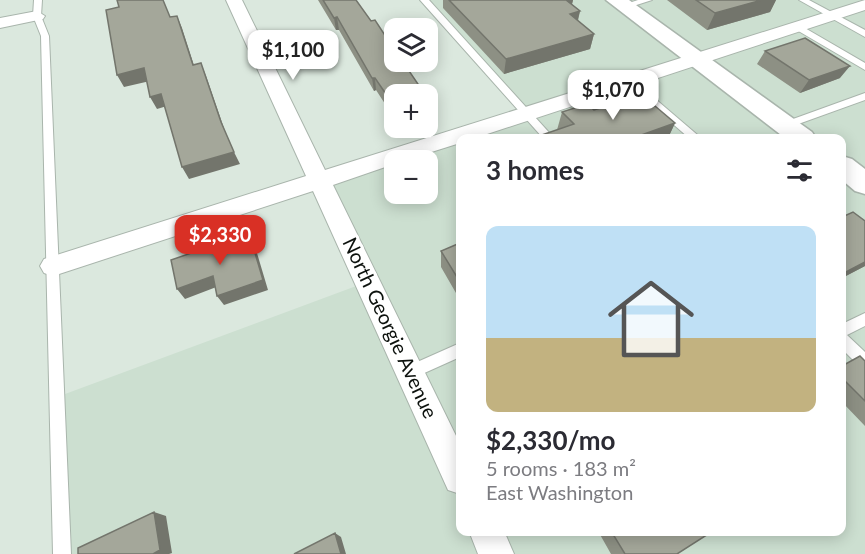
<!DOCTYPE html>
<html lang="en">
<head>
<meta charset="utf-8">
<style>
  body { margin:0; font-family:Lato,sans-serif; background:#f2f2f3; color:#2b2b33; height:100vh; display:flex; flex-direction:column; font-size:22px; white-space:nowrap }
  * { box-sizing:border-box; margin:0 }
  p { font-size:20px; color:#7c7c81 }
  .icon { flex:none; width:33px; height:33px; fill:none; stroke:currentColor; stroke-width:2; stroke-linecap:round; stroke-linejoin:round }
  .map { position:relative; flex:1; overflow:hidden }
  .sheet { position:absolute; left:456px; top:134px; width:390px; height:402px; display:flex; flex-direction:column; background:#fff; border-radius:12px; box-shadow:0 3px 15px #0003 }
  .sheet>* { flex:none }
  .buttons { position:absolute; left:384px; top:18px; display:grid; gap:12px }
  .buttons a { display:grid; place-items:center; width:54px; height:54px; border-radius:12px; background:#fff; box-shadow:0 3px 15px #0003; font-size:30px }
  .price { position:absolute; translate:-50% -51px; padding:0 14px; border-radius:12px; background:#fff; color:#222; font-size:20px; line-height:39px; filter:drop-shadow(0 2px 3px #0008) }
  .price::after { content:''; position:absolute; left:50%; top:36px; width:18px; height:14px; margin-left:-9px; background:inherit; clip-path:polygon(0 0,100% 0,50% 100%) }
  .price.active { background:#d93025; color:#fff }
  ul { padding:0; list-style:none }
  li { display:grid; align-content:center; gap:12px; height:318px; padding:0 30px }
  li span { display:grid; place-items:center; height:186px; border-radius:12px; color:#555 }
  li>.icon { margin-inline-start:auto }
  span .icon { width:108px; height:108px; fill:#fffc; stroke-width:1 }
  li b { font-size:26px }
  h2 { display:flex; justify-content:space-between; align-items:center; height:72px; padding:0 30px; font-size:26px }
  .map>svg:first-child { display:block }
  .built { fill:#ccdfd0; fill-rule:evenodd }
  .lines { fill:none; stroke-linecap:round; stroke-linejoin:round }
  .service-casing { stroke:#a9b5ac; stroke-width:2 }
  .minor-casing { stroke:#a9b5ac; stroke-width:2 }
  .primary-casing { stroke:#a9b5ac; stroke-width:3 }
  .service { fill:#fff; fill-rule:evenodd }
  .minor { fill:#fff; fill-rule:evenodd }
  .primary { fill:#fff; fill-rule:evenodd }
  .wall { fill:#8d9084 }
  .shaded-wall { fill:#73756c }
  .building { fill:#a4a79a; stroke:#73756c; stroke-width:1.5 }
  .labels { text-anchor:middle; stroke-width:6; stroke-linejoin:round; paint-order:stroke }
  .street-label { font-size:20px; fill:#0d120e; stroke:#fff }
</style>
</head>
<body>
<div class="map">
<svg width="865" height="554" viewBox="0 0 865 554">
  <rect width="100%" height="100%" fill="#dbe8de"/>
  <!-- built -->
  <path class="built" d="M424 0H865V554H62L57 397 367 282 319 179 527 113ZM460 138H842V531H460ZM394 160H428V194H394Z"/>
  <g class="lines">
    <defs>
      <path id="service" d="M34 0H42L41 16 49 36 71 554H53L41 36 33 16Z
        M420 0H429L554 138H543Z
        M638 0H652L624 9 620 6Z
        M799 0H809L865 30V37Z
        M798 24 865 63V70L795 29 794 27Z
        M629 78 632 79 701 138H689L626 83 624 81Z
        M865 93V100L790 127 786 128 781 125 782 123Z
        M865 313V326L847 335 865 352V369L860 367 842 349V324Z
        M460 343V357L411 379 406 377 403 372 406 367Z"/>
      <path id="minor" d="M226 0H242L325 170 865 0V10L475 138H460V143L406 160H394V164L333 185 460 444V494L448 490 313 191 53 276 44 273 40 266 44 259 306 176Z
        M37 11 45 16 43 19 0 28V18Z
        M469 531H504L514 554H478Z"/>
      <path id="primary" d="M606 0H629L812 132 816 138H785Z
        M842 156 852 159 865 169V194L855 191 842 180Z"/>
    </defs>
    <!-- service casing -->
    <use href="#service" class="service-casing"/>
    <!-- minor casing -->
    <use href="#minor" class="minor-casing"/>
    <!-- primary casing -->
    <use href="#primary" class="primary-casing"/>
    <!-- service -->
    <use href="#service" class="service"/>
    <!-- minor -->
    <use href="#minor" class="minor"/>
    <!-- primary -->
    <use href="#primary" class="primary"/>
  </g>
  <!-- wall -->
  <path class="wall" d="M318 0H356L371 21 394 49 389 110 376 90 374 91 339 30H336Z
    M443 0H573L572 4 580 11 578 21 594 34 590 49 504 74 443 8Z
    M667 0H776L770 12 707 30Z
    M765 51 840 78 800 93 757 64Z
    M594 110 675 123 668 138H533L557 130 562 112Z
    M842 217 865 266 842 278Z
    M460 243V300L441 267V251Z
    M865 361V426L842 402V366Z
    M598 531H713L677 554H611Z"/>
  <!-- shaded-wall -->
  <path class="shaded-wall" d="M561 0H573L571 8Z
    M762 0H776L770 12 707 30 715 13Z
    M580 11 576 26 570 14Z
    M177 16 182 28 198 78 193 65Z
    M337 17 339 30H336L334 18Z
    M594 34 590 49 504 74 506 59Z
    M201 63 206 76 226 134 221 122Z
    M850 66 840 78 800 93 809 80Z
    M144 68 150 81 124 87 117 75Z
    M372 78H375L376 90 374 91Z
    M420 87V94H397Z
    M161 94 167 106 157 109 150 97Z
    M394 95V108L389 110 388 97Z
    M675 123 668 138H633Z
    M234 152 240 164 189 179 182 167Z
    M249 233 254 243 268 290 224 305 217 296Z
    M865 262V266L842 278V276L846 272Z
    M213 276 219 286 185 299 177 289Z
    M154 512 166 516 172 553 169 554H153Z
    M335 533 341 537 346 554H341Z"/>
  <!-- building -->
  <path class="building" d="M117 0H163L170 17 177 16 193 65 201 63 221 122 234 152 182 167 161 94 150 97 144 68 117 75 106 10 119 7Z
    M323 0H356L371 21 375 20 394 49V62H403L420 87 394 94V95L388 97 375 78H372L337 17 334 18Z
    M449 0H566L580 11 570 14 594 34 506 59Z
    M696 0H762L715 13Z
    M805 38 850 66 809 80 765 51Z
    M642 95 675 123 633 138H533L574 124 562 112 587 104 594 110Z
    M853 212 865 221V262L846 272 842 267V217Z
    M249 233 263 280 217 296 213 276 177 289 171 260Z
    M460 243V282L441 251Z
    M860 356 865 361V401L842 378V366Z
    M154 512 160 550 153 554H78V548Z
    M611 531H713L677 554H625Z
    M335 533 341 554H294Z"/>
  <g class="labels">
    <!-- street labels -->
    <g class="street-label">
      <text transform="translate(390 328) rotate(65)" y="7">North Georgie Avenue</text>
    </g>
  </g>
</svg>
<div class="buttons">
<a><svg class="icon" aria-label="layers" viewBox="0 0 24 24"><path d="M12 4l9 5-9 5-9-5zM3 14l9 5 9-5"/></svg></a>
<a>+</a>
<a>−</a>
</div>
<b class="price" style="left:293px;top:81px">$1,100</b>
<b class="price" style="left:613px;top:121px">$1,070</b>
<b class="price active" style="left:220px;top:266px">$2,330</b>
<section class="sheet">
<h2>3 homes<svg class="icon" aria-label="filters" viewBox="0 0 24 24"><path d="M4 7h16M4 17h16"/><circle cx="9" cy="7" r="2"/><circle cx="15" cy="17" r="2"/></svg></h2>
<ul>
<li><span style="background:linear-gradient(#bfe0f5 60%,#c2b280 0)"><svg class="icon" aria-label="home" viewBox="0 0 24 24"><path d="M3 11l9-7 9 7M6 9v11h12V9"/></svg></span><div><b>$2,330/mo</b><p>5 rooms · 183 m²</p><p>East Washington</p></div></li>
</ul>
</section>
</div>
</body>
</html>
